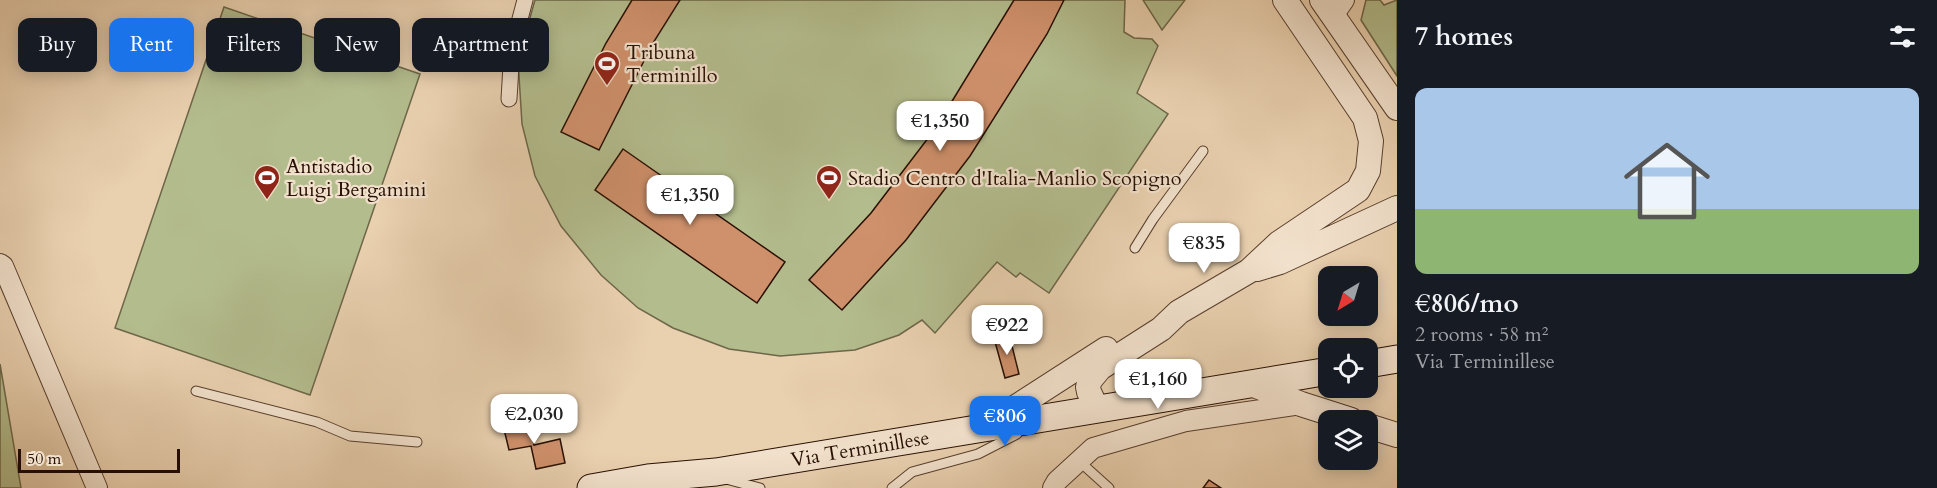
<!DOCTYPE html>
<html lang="en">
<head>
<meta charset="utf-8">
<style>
  body { margin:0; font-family:Cardo,serif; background:#242831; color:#f1f3f6; height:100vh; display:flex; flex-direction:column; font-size:22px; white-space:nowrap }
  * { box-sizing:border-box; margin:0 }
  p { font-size:20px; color:#9ea1a6 }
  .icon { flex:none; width:33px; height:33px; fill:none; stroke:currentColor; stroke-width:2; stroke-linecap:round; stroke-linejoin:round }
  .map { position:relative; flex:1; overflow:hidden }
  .sheet { display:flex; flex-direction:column; background:#171b24; width:540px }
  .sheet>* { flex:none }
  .banner { position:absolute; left:18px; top:18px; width:570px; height:54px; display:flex; gap:12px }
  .needle { width:39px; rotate:218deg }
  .tools { position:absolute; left:1318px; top:266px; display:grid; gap:12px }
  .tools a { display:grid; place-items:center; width:60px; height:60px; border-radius:12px; background:#171b24; box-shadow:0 3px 15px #0003; font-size:30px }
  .scale { position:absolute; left:18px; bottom:15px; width:162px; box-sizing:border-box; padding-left:6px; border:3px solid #270f02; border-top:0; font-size:16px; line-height:21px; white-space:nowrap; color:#270f02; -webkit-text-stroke:4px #f1e0cb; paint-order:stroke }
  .price { position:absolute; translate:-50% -51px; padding:0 14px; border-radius:12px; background:#fff; color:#222; font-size:20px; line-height:39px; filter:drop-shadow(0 2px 3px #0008) }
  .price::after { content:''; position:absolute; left:50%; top:36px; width:18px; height:14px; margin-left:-9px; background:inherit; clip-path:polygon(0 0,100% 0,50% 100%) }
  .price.selected { background:#1a73e8; color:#fff }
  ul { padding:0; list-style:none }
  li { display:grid; align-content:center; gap:12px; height:318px; padding:0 18px }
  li+li { border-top:2px solid #363941 }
  li span { display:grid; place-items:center; height:186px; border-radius:12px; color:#555 }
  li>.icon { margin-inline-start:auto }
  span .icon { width:108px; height:108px; fill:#fffc; stroke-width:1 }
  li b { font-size:26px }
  h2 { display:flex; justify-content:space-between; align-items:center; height:72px; padding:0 18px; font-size:26px }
  .tag { padding:0 21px; border-radius:12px; background:#171b24; box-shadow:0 3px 15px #0003; font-size:21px; line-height:54px }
  .tag.selected { background:#1a73e8; color:#fff }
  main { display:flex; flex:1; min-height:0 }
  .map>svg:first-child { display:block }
  .green { fill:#b3bc8d; stroke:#6d6648; stroke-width:1.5 }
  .building { fill:#cf916c; stroke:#270f02; stroke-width:1.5 }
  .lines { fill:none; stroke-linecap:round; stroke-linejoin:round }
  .service-casing { stroke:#583f2d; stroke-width:11 }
  .pedestrian-casing { stroke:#583f2d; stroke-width:17 }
  .minor-casing { stroke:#583f2d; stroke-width:22 }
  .tertiary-casing { stroke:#583f2d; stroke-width:26 }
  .secondary-casing { stroke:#270f02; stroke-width:29 }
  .service { stroke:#f1e0cb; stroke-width:9 }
  .pedestrian { stroke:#f1e0cb; stroke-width:15 }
  .minor { stroke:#f1e0cb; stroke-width:20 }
  .tertiary { stroke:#f1e0cb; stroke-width:24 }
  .secondary { stroke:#f1e0cb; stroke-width:27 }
  .labels { text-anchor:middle; stroke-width:4.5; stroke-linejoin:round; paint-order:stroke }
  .poi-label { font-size:20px; fill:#270f02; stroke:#f1e0cb; text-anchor:start }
  .street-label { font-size:20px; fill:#270f02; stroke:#f1e0cb }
</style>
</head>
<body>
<main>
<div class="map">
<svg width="1397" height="488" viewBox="0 0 1397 488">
  <rect width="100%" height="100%" fill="#e9d0af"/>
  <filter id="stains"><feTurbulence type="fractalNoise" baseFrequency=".00333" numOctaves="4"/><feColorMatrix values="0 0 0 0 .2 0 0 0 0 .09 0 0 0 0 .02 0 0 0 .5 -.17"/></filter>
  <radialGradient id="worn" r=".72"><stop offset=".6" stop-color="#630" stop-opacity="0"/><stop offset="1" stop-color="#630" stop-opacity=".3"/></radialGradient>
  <!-- green -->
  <path class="green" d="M535 0H1125L1124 32 1134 38 1152 39 1158 46 1137 93 1168 114 1049 293 1020 273 1016 277 997 262 935 333 922 320 899 335 855 350 780 356 729 349 673 328 638 308 601 275 561 226 535 176 522 124 518 60Z
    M1143 0H1185L1162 30Z
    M1366 0H1380L1384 5 1397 0V76L1361 20Z
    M224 7 420 74 310 395 115 328Z
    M0 364 21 488H0Z"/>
  <!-- building -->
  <path class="building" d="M632 0H680L653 43 599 150 561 132 606 43Z
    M1014 0H1064L1047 34 970 156 906 240 842 310 809 280 871 213 935 129Z
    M623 149 785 262 757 303 595 190Z
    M1009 334 1019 374 1005 378 994 338Z
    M529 420 534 445 560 439 565 463 536 469 531 446 509 450 503 425Z
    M1209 480 1221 488H1203Z"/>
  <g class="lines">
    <defs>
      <path id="service" d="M1135 248 1153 219 1203 151
        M196 391 317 422 350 436 417 442
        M1079 461 1109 488
        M726 479 760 488
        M892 488 912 472 978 454 1017 434 1018 428"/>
      <path id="pedestrian" d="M509 99 512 49 525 0"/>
      <path id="minor" d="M1332 17 1344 0
        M0 264 3 266 97 488
        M1053 488 1057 481 1093 448 1186 421 1301 404"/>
      <path id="tertiary" d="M1322 0 1397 108
        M1257 269 1280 262 1397 208
        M1254 385 1301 404 1351 420
        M1097 409 1089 392 1088 387 1090 380 1100 368 1161 329 1179 312 1249 271 1279 243 1358 190 1368 171 1371 141 1365 118 1285 0
        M1368 426 1397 435
        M985 427 1106 349"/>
      <g id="secondary">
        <path d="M1368 364 1397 359"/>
        <path id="s1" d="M591 488 648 478 716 472 1329 371"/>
      </g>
    </defs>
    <!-- service casing -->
    <use href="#service" class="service-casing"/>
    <!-- pedestrian casing -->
    <use href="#pedestrian" class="pedestrian-casing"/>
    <!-- minor casing -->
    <use href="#minor" class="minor-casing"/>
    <!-- tertiary casing -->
    <use href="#tertiary" class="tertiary-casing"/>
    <!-- secondary casing -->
    <use href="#secondary" class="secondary-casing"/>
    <!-- service -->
    <use href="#service" class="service"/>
    <!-- pedestrian -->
    <use href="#pedestrian" class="pedestrian"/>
    <!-- minor -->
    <use href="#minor" class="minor"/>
    <!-- tertiary -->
    <use href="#tertiary" class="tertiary"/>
    <!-- secondary -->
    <use href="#secondary" class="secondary"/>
  </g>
  <!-- icons -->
  <defs>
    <symbol id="stadium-pin" viewBox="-11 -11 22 30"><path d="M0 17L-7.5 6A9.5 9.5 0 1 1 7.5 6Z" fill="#8f2418" stroke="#f1e0cb"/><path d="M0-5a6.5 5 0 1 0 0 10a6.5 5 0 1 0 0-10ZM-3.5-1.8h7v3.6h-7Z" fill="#fff"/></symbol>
  </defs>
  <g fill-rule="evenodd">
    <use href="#stadium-pin" x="592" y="49" width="30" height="40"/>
    <use href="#stadium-pin" x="252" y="163" width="30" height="40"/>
    <use href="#stadium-pin" x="814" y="163" width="30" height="40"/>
  </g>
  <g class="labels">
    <!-- poi labels -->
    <g class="poi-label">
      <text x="626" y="59">Tribuna<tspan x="626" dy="23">Terminillo</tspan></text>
      <text x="286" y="173">Antistadio<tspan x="286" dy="23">Luigi Bergamini</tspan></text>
      <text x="848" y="185">Stadio Centro d'Italia-Manlio Scopigno</text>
    </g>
    <!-- street labels -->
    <g class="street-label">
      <text dy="7" stroke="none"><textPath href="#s1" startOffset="272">Via Terminillese</textPath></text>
    </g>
  </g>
  <rect width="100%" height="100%" filter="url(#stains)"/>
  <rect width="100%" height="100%" fill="url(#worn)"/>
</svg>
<div class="tools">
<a><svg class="needle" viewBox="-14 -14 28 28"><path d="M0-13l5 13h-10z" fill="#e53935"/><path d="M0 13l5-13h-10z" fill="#9ea1a6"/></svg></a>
<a><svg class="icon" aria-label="locate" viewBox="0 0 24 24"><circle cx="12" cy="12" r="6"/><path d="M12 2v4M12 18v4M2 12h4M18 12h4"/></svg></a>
<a><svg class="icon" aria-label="layers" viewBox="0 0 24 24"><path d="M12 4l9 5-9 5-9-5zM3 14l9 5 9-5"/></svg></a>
</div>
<div class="scale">50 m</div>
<b class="price" style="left:940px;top:152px">€1,350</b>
<b class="price" style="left:690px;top:226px">€1,350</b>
<b class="price" style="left:1204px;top:274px">€835</b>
<b class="price" style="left:1007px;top:356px">€922</b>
<b class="price" style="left:1158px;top:410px">€1,160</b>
<b class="price" style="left:534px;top:445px">€2,030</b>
<b class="price selected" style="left:1005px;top:447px">€806</b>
<div class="banner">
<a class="tag">Buy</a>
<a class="tag selected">Rent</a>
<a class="tag">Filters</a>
<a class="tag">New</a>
<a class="tag">Apartment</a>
</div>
</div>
<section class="sheet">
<h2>7 homes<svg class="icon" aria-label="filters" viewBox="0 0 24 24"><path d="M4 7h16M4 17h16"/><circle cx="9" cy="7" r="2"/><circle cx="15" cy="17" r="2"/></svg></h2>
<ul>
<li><span style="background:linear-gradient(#a9c7e8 65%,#8fb573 0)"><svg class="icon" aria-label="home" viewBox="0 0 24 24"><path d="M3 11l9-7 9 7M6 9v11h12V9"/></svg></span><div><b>€806/mo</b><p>2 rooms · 58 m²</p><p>Via Terminillese</p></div></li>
</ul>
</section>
</main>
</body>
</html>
